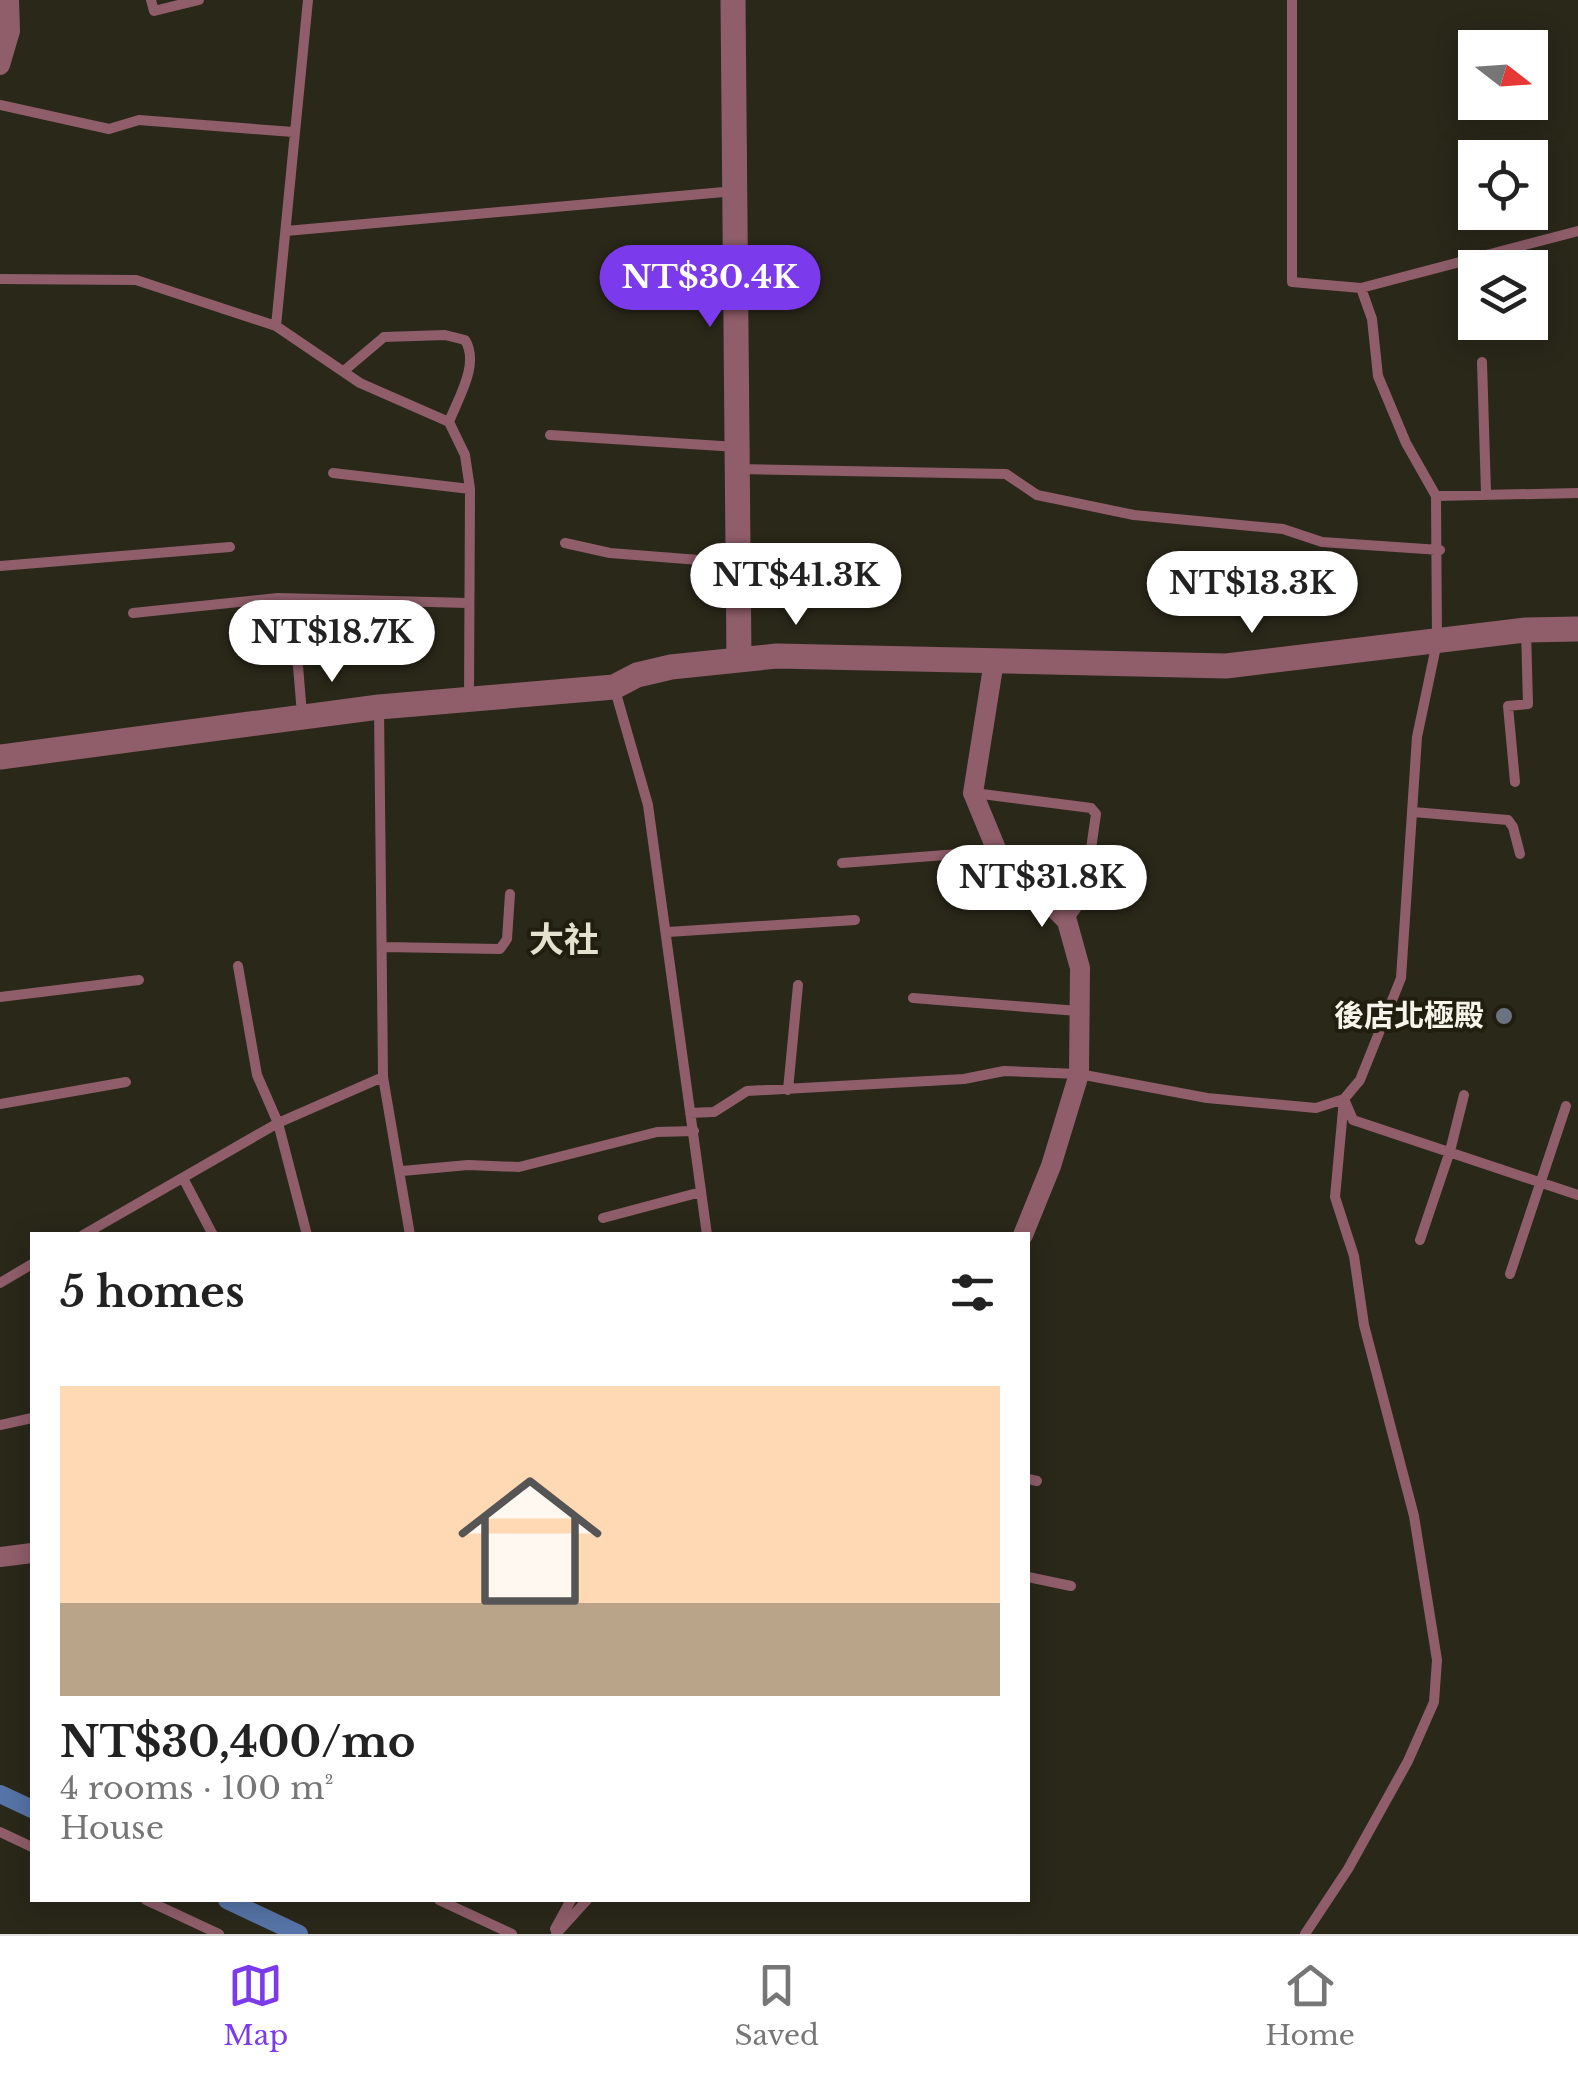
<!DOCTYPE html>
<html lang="en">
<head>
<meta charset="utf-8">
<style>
  body { margin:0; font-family:"Libre Baskerville","Noto Sans TC",serif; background:#f2f2f2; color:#222; height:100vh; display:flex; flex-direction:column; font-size:38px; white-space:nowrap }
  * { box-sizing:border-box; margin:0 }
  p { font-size:32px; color:#767676 }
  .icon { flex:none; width:55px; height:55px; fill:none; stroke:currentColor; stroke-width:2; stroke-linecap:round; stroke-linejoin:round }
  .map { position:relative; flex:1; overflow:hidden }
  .side { position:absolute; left:30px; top:1232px; width:1000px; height:670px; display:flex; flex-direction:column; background:#fff; border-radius:0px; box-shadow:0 5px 25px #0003 }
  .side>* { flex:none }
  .needle { width:65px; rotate:107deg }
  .buttons { position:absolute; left:1458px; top:30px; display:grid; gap:20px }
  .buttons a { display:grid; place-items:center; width:90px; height:90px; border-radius:0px; background:#fff; box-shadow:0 5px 25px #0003; font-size:50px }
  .price { position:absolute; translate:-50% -85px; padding:0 22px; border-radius:35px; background:#fff; color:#222; font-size:32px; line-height:65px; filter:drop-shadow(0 2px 5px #0008) }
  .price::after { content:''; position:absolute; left:50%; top:60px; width:30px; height:22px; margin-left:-15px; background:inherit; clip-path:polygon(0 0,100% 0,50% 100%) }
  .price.selected { background:#7c3aed; color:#fff }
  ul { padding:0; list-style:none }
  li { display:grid; align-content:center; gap:20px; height:530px; padding:0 30px }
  li span { display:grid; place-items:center; height:310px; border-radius:0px; color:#555 }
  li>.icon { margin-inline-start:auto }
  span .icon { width:180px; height:180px; fill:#fffc; stroke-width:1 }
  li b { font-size:42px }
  h2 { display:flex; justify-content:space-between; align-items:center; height:120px; padding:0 30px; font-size:42px }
  .dock { display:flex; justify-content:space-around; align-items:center; height:140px; border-top:2px solid #e0e0e0; background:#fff; font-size:28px; color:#767676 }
  .dock a { display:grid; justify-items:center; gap:5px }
  .dock .selected { color:#7c3aed }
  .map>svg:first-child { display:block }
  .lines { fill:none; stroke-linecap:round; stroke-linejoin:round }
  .canal { stroke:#5774a8; stroke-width:18 }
  .service { stroke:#8f5e6a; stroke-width:10 }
  .minor { stroke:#8f5e6a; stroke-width:20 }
  .tertiary { stroke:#8f5e6a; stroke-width:25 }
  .worship-dot { fill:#6b7280; stroke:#211e10; stroke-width:4 }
  .labels { text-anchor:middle; stroke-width:8; stroke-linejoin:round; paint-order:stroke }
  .poi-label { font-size:30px; font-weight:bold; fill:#f5f3ea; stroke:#211e10; text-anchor:end }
  .quarter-label { font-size:35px; font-weight:bold; fill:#e4e1ce; stroke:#211e10 }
</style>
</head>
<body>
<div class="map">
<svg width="1578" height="1934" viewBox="0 0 1578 1934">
  <rect width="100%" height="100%" fill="#2a2819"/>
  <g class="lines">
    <!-- canal -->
    <path class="canal" d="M0 1794 32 1809
      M227 1900 299 1934"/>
    <!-- service -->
    <path class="service" d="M151 0 154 11 199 0
      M1292 0V282L1361 288 1578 231
      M0 105 109 129 139 120 293 132
      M286 231 735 191
      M0 279 136 280 276 326 360 383 449 422 465 455 470 489 469 698
      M276 326 308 0
      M1482 362 1486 493
      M345 370 384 337 445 335 465 340C480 364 458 398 449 422
      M550 435 737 447
      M738 469 1006 474 1037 495 1134 515 1283 529 1322 542 1440 550
      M333 473 470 489
      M1436 496 1578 493
      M565 543 610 553 737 563
      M0 566 230 547
      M278 598 298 666 302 714
      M133 613 278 598 468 603
      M615 690 648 805 707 1235
      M379 708 383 1077 410 1235
      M1515 782 1508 706 1528 704 1526 631
      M974 793 1091 808 1096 814 1084 898 1067 921
      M1413 812 1508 820 1513 827 1520 854
      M842 863 997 851
      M668 932 855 920
      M383 947 500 949 507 939 510 894
      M238 966 257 1075 278 1123 307 1235
      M0 997 139 980
      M913 998 1078 1011
      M788 1090 798 985
      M0 1104 126 1082
      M690 1113 714 1112 747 1091 964 1079 1004 1071 1079 1074 1207 1098 1316 1108 1344 1099 1353 1120 1578 1195
      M402 1171 468 1165 519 1167 657 1132 694 1131
      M183 1178 213 1235
      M603 1218 701 1192
      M83 1235 278 1123 383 1077
      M1420 1240 1450 1151 1464 1095
      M1510 1274 1566 1106
      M0 1283 32 1264
      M0 1425 32 1418
      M1028 1479 1037 1481
      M1028 1577 1071 1586
      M0 1832 32 1847
      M146 1900 219 1934
      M439 1900 512 1934
      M555 1929 571 1900
      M556 1934 587 1900
      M1305 1934 1348 1869 1408 1761 1434 1702 1437 1660 1414 1516 1364 1325 1354 1256 1335 1197 1344 1099 1360 1080 1401 978 1417 737 1437 642 1436 496 1406 443 1378 376 1372 319 1361 288"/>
    <!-- minor -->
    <path class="minor" d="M0 65 10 31 9 0
      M994 661 973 793 997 851 1067 921 1080 968 1079 1074 1051 1166 1023 1235
      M0 1557 32 1553"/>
    <!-- tertiary -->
    <path class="tertiary" d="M733 0 739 660
      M0 757 379 707 614 687 637 675 671 667 777 656 1226 666 1526 630 1578 629"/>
  </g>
  <!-- markers -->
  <circle class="worship-dot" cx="1504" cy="1016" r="10"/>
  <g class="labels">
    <!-- poi labels -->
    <g class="poi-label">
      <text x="1484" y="1026">後店北極殿</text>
    </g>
    <!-- quarter labels -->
    <g class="quarter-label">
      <text x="564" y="952">大社</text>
    </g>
  </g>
</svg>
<div class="buttons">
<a><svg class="needle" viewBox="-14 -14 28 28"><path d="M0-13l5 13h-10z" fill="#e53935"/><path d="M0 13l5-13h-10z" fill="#767676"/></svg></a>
<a><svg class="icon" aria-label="locate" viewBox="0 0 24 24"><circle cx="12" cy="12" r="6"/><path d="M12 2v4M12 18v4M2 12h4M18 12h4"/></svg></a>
<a><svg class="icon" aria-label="layers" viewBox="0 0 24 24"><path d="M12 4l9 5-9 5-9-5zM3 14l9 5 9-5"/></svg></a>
</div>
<b class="price selected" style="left:710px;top:330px">NT$30.4K</b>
<b class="price" style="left:796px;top:628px">NT$41.3K</b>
<b class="price" style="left:1252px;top:636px">NT$13.3K</b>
<b class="price" style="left:332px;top:685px">NT$18.7K</b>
<b class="price" style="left:1042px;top:930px">NT$31.8K</b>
<section class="side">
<h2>5 homes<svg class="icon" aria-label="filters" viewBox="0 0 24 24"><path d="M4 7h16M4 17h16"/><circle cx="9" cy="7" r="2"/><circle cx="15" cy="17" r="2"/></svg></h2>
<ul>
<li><span style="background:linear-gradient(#ffd9b3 70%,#b9a48a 0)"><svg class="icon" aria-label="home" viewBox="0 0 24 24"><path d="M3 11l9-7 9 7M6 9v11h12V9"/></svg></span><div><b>NT$30,400/mo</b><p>4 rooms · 100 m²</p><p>House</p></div></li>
</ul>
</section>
</div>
<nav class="dock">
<a class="selected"><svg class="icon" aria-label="map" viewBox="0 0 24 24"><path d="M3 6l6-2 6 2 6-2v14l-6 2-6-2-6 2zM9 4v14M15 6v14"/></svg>Map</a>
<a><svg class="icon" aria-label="saved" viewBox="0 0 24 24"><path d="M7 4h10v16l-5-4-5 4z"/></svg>Saved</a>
<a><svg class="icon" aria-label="home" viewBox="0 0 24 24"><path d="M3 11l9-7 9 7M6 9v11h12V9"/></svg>Home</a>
</nav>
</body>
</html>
